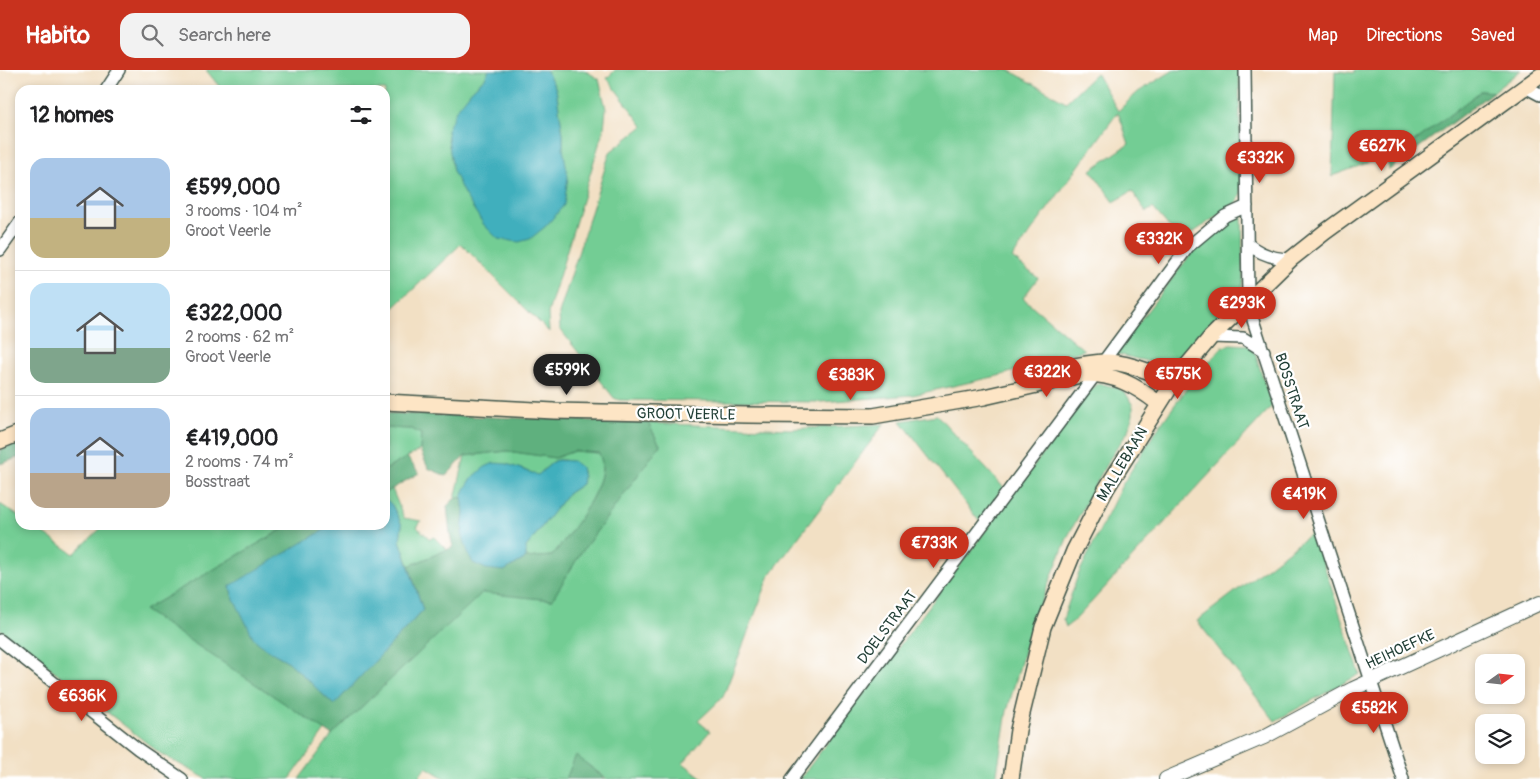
<!DOCTYPE html>
<html lang="en">
<head>
<meta charset="utf-8">
<style>
  body { margin:0; font-family:Pangolin,sans-serif; background:#f2f2f2; color:#202124; height:100vh; display:flex; flex-direction:column; font-size:19px; white-space:nowrap }
  * { box-sizing:border-box; margin:0 }
  p { font-size:16px; color:#757577 }
  .icon { flex:none; width:28px; height:28px; fill:none; stroke:currentColor; stroke-width:2; stroke-linecap:round; stroke-linejoin:round }
  .map { position:relative; flex:1; overflow:hidden }
  .panel { position:absolute; left:15px; top:15px; width:375px; height:445px; display:flex; flex-direction:column; background:#fff; border-radius:15px; box-shadow:0 2px 8px #0003 }
  .panel>* { flex:none }
  .needle { width:32px; rotate:75deg }
  .buttons { position:absolute; left:1475px; top:584px; display:grid; gap:10px }
  .buttons a { display:grid; place-items:center; width:50px; height:50px; border-radius:10px; background:#fff; box-shadow:0 2px 8px #0003; font-size:25px }
  .price { position:absolute; translate:-50% -42px; padding:0 11px; border-radius:18px; background:#c8321e; color:#fff; font-size:16px; line-height:32px; filter:drop-shadow(0 1px 2px #0008) }
  .price::after { content:''; position:absolute; left:50%; top:30px; width:15px; height:11px; margin-left:-8px; background:inherit; clip-path:polygon(0 0,100% 0,50% 100%) }
  .price.on { background:#222; color:#fff }
  ul { padding:0; list-style:none }
  li { display:flex; align-items:center; gap:15px; height:125px; padding:0 15px }
  li+li { border-top:1px solid #e0e0e0 }
  li span { display:grid; place-items:center; flex:none; width:140px; height:100px; border-radius:15px; color:#555 }
  li>.icon { margin-inline-start:auto }
  span .icon { width:60px; height:60px; fill:#fffc; stroke-width:1 }
  li b { font-size:21px }
  h2 { display:flex; justify-content:space-between; align-items:center; height:60px; padding:0 15px; font-size:21px }
  header { display:flex; align-items:center; gap:30px; box-sizing:border-box; height:70px; padding:0 25px; background:#c8321e; color:#fff }
  header strong { font-size:24px }
  nav { display:flex; gap:28px; margin-inline-start:auto; font-size:18px }
  .search { width:350px; height:45px; background:#f2f2f2; display:flex; align-items:center; gap:12px; box-sizing:border-box; padding:0 18px; border-radius:15px; color:#757577; font-size:19px }
  .map>svg:first-child { display:block }
  .green { fill:#73cd94; stroke:#498564 }
  .forest { fill:#5eb07e; stroke:#3e7659 }
  .water { fill:#41afbd; stroke:#307678 }
  .lines { fill:none; stroke-linecap:round; stroke-linejoin:round }
  .minor-casing { stroke:#3f554a; stroke-width:14 }
  .tertiary-casing { stroke:#3f554a; stroke-width:16 }
  .secondary-casing { stroke:#3f554a; stroke-width:18 }
  .minor { stroke:#fff; stroke-width:11 }
  .tertiary { stroke:#fff; stroke-width:14 }
  .secondary { stroke:#fde5c5; stroke-width:15 }
  .labels { text-anchor:middle; stroke-width:4.5; stroke-linejoin:round; paint-order:stroke }
  .street-label { font-size:15px; fill:#1f3d34; stroke:#fff }
</style>
</head>
<body>
<header>
<strong>Habito</strong>
<div class="search"><svg class="icon" aria-label="search" viewBox="0 0 24 24"><circle cx="10" cy="10" r="6"/><path d="M15 15l6 6"/></svg>Search here</div>
<nav><a>Map</a><a>Directions</a><a>Saved</a></nav>
</header>
<div class="map">
<svg width="1540" height="709" viewBox="0 0 1540 709">
  <rect width="100%" height="100%" fill="#fff"/>
  <filter id="ink" filterUnits="userSpaceOnUse"><feTurbulence type="fractalNoise" baseFrequency=".02" numOctaves="2"/><feDisplacementMap in="SourceGraphic" scale="10" xChannelSelector="R" yChannelSelector="G"/><feConvolveMatrix kernelMatrix="1 2 1 2 8 2 1 2 1" color-interpolation-filters="sRGB"/></filter>
  <filter id="wash" filterUnits="userSpaceOnUse"><feTurbulence type="fractalNoise" baseFrequency=".0096" numOctaves="4" result="noise"/><feDisplacementMap in="SourceGraphic" scale="20" xChannelSelector="R" yChannelSelector="G"/><feGaussianBlur stdDeviation="1.12" result="paint"/><feColorMatrix in="noise" values="0 0 0 0 0 0 0 0 0 0 0 0 0 0 0 0 0 1.4 0 .05"/><feComposite in="paint" operator="in"/></filter>
  <g filter="url(#wash)">
    <rect width="100%" height="100%" fill="#f2e0c4"/>
    <!-- green -->
    <path class="green" d="M206 0H489L485 8 472 20 447 61 453 101 563 78V64L556 19 546 0H584L599 9 606 39 604 58 548 243 549 262 461 174 385 246V20H222Z
      M615 0H1009L1066 32 1096 3 1118 41 1138 22 1174 0H1239L1241 124 1237 132 1194 162 1183 173 1153 138 1146 142 1132 121 1114 132 1091 100 1129 74 1118 42 1012 188 1038 208 1023 228 1084 280 1002 305 913 325 821 332 619 330 614 328 560 259 559 244 610 82 643 56 607 8Z
      M1354 0H1521L1493 22 1481 21 1405 79 1332 106 1335 1 1354 3Z
      M1235 146H1242L1243 211C1242 215 1242 218 1240 222 1231 234 1187 285 1175 290 1159 296 1133 288 1117 284L1122 274 1194 180Z
      M1230 274 1248 275 1255 283 1272 336 1075 550 1066 557 1063 549 1078 505 1122 415 1154 364 1184 322 1221 278Z
      M1098 313 1119 318 1127 325 1133 336V345L1128 361 1107 393 1068 466 1031 557 1007 641 996 709H800L1092 318Z
      M937 345 1004 418 979 451 901 351Z
      M648 353 790 359 884 354 770 505 723 627 698 651 710 661 683 693 704 709H607L576 686 566 709H446L426 697 417 709H299L332 665 482 522 552 530 580 484 660 375Z
      M385 358 412 359 421 364 420 380 385 400Z
      M507 381 555 388 574 381 599 383C600 386 602 391 602 394 604 420 568 466 552 486L526 488V477L567 424 582 414C584 402 582 393 569 391 565 390 560 389 557 390 552 391 543 401 538 405L507 394 465 419 462 427 455 429 465 386Z
      M392 419 404 448 421 451 417 457 430 469 434 467 447 480 409 496 400 470 402 455 392 435 385 428V423Z
      M0 434 20 447V455H31L74 484 104 455H290L144 540 325 660 290 709H207L161 684 0 559Z
      M1313 462 1360 604 1275 651 1197 551Z"/>
    <!-- forest -->
    <path class="forest" d="M1481 21 1493 22 1389 100 1387 86 1405 79Z
      M385 343 648 353 660 375 580 484 552 530 482 523 332 665 144 540 290 455H332L230 517 232 525 240 539 266 579 289 592 334 635 423 540 409 496 453 477 450 464 447 436 454 429 462 427 464 442 462 463 504 501 526 488 552 486C567 467 605 419 602 394 602 390 600 386 599 383L574 381 555 388 507 381 465 386 446 406 428 398 420 380 421 364 412 359 385 358Z
      M20 372V387L0 394V380Z
      M407 387 419 403 385 423V400Z
      M576 685 605 709H566Z"/>
    <!-- water -->
    <path class="water" d="M489 0H546L556 19 563 64V78L568 107 564 135 546 156 530 169 519 172 498 169 484 155 464 124 453 101 450 82 447 61 456 40 472 20 485 8Z
      M558 390 573 391 581 397 583 408 582 414 567 424 531 471 526 477V488L504 501 486 499 473 493 468 483 462 463 464 442 462 427 465 419 472 408 485 397 494 393 507 394 538 405 554 391Z
      M385 428 392 435 402 455 400 470 423 540 334 635 289 592 266 579 254 569 232 525 230 516 332 455H385Z"/>
  </g>
  <g filter="url(#ink)">
    <g class="lines">
      <defs>
        <path id="minor" d="M1245 0 1248 229 1253 250 1403 709
          M1525 17 1540 25
          M106 20 119 0
          M1248 174C1261 185 1274 189 1291 189
          M0 180 20 152
          M1211 267 1243 268 1264 281
          M1103 292 1188 177 1225 146 1247 136
          M0 570 138 679 182 709
          M792 709 1096 304"/>
        <path id="tertiary" d="M1166 709 1264 667 1353 619 1540 533"/>
        <path id="secondary" d="M1069 297C1081 295 1093 292 1105 292 1128 292 1152 303 1174 311
          M385 332 554 341 748 345 873 346 984 327 1085 304C1114 304 1135 315 1158 333
          M0 371 20 363
          M1011 709 1018 660 1043 557 1074 481 1106 419 1174 311 1211 267 1291 189 1325 162 1540 6"/>
      </defs>
      <!-- minor casing -->
      <use href="#minor" class="minor-casing"/>
      <!-- tertiary casing -->
      <use href="#tertiary" class="tertiary-casing"/>
      <!-- secondary casing -->
      <use href="#secondary" class="secondary-casing"/>
      <!-- minor -->
      <use href="#minor" class="minor"/>
      <!-- tertiary -->
      <use href="#tertiary" class="tertiary"/>
      <!-- secondary -->
      <use href="#secondary" class="secondary"/>
    </g>
  </g>
  <g class="labels">
    <!-- street labels -->
    <g class="street-label">
      <text transform="translate(1292 321) rotate(72)" y="5">BOSSTRAAT</text>
      <text transform="translate(686 344) rotate(1)" y="5">GROOT VEERLE</text>
      <text transform="translate(1122 394) rotate(-59)" y="5">MALLEBAAN</text>
      <text transform="translate(887 557) rotate(-53)" y="5">DOELSTRAAT</text>
      <text transform="translate(1400 579) rotate(-25)" y="5">HEIHOEFKE</text>
    </g>
  </g>
</svg>
<div class="buttons">
<a><svg class="needle" viewBox="-14 -14 28 28"><path d="M0-13l5 13h-10z" fill="#e53935"/><path d="M0 13l5-13h-10z" fill="#757577"/></svg></a>
<a><svg class="icon" aria-label="layers" viewBox="0 0 24 24"><path d="M12 4l9 5-9 5-9-5zM3 14l9 5 9-5"/></svg></a>
</div>
<b class="price" style="left:1382px;top:102px">€627K</b>
<b class="price" style="left:1260px;top:114px">€332K</b>
<b class="price" style="left:1159px;top:195px">€332K</b>
<b class="price" style="left:1242px;top:259px">€293K</b>
<b class="price on" style="left:567px;top:326px">€599K</b>
<b class="price" style="left:1047px;top:328px">€322K</b>
<b class="price" style="left:1178px;top:330px">€575K</b>
<b class="price" style="left:851px;top:331px">€383K</b>
<b class="price" style="left:1304px;top:450px">€419K</b>
<b class="price" style="left:934px;top:499px">€733K</b>
<b class="price" style="left:82px;top:652px">€636K</b>
<b class="price" style="left:1374px;top:664px">€582K</b>
<section class="panel">
<h2>12 homes<svg class="icon" aria-label="filters" viewBox="0 0 24 24"><path d="M4 7h16M4 17h16"/><circle cx="9" cy="7" r="2"/><circle cx="15" cy="17" r="2"/></svg></h2>
<ul>
<li><span style="background:linear-gradient(#a9c7e8 60%,#c2b280 0)"><svg class="icon" aria-label="home" viewBox="0 0 24 24"><path d="M3 11l9-7 9 7M6 9v11h12V9"/></svg></span><div><b>€599,000</b><p>3 rooms · 104 m²</p><p>Groot Veerle</p></div></li>
<li><span style="background:linear-gradient(#bfe0f5 65%,#7fa58c 0)"><svg class="icon" aria-label="home" viewBox="0 0 24 24"><path d="M3 11l9-7 9 7M6 9v11h12V9"/></svg></span><div><b>€322,000</b><p>2 rooms · 62 m²</p><p>Groot Veerle</p></div></li>
<li><span style="background:linear-gradient(#a9c7e8 65%,#b9a48a 0)"><svg class="icon" aria-label="home" viewBox="0 0 24 24"><path d="M3 11l9-7 9 7M6 9v11h12V9"/></svg></span><div><b>€419,000</b><p>2 rooms · 74 m²</p><p>Bosstraat</p></div></li>
</ul>
</section>
</div>
</body>
</html>
